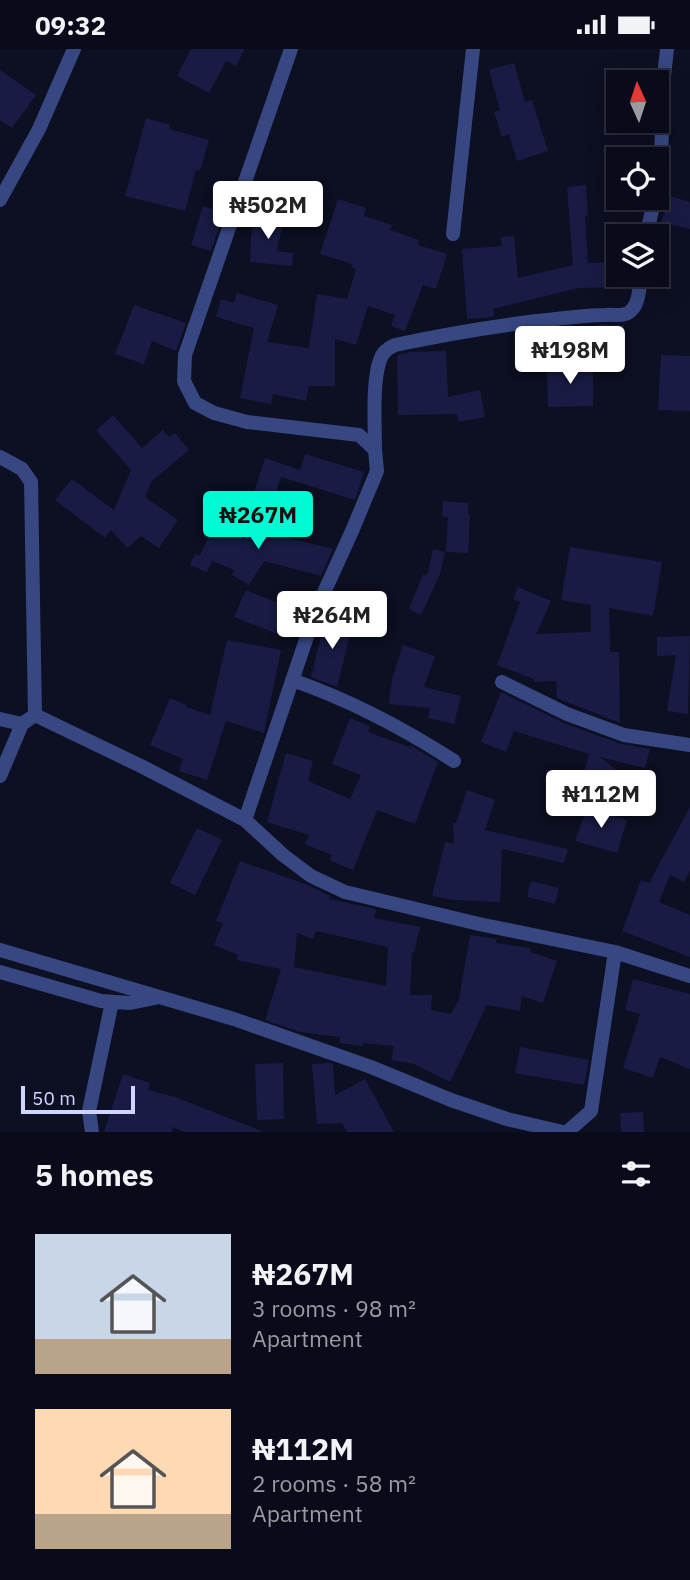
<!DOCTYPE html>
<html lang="en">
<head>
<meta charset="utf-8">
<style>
  body { margin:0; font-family:"IBM Plex Sans",sans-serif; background:#181927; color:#f1f3f6; height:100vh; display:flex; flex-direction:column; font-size:26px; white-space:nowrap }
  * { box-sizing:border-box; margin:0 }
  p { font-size:23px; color:#999ba2 }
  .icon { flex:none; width:38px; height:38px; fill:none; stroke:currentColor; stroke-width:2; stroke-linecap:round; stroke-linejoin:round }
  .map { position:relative; height:1083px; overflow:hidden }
  .details { display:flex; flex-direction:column; background:#0a0b1a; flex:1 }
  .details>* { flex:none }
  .needle { width:46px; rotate:357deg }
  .tools { position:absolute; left:606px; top:21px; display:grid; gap:14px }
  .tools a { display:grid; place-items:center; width:63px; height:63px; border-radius:0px; background:#0a0b1a; box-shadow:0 7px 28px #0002,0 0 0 2px #2a2b39; font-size:35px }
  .scale { position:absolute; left:21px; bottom:18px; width:114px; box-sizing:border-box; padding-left:7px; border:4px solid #cfd5ff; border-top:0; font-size:19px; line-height:24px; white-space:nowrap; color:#cfd5ff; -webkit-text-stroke:5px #0d0f22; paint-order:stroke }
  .price { position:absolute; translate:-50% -60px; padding:0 16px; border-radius:7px; background:#fff; color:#222; font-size:23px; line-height:46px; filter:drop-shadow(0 2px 4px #0008) }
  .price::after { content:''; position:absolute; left:50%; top:42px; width:21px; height:16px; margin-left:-10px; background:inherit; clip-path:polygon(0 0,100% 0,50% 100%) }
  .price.current { background:#00fad4; color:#111 }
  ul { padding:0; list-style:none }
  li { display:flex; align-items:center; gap:21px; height:175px; padding:0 35px }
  li span { display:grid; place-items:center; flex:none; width:196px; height:140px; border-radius:0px; color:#555 }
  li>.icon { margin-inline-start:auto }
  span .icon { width:84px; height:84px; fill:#fffc; stroke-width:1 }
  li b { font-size:30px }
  h2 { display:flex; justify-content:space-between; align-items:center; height:84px; padding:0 35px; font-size:30px }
  .status { display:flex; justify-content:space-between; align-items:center; height:49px; padding:0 35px; background:#0a0b1a; direction:ltr }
  .status svg { height:19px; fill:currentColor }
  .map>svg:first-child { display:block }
  .building { fill:#191b44; fill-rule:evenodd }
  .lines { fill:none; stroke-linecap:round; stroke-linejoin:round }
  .street { stroke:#374782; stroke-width:14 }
</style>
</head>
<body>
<div class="status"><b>09:32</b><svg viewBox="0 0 49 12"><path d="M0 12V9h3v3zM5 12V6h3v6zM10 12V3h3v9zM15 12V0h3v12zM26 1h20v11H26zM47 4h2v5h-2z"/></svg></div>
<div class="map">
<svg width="690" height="1083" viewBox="0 0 690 1083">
  <rect width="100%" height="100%" fill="#0d0f22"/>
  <!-- building -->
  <path class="building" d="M191 0H245L236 17 226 12 209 44 177 27Z
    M514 14 525 53 532 51 548 102 517 112 509 85 502 88 494 63 500 61 489 21Z
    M0 21 36 46 12 79 0 71Z
    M146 69 170 76 169 80 209 91 200 122 196 121 185 162 125 147Z
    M586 136 588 167H585L588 214 618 213V226H631L630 238 578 239 493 260 494 268 467 270 462 200 502 197 501 188 514 187 518 229 573 216 567 138Z
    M670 147 690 153V180L661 173Z
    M338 150 366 159 364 167 392 176 390 181 419 191 418 196 447 205 436 240 423 236 405 282 391 277 395 266 368 257 356 296 335 290V337H309L306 352 273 345 271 355 240 349 254 279 216 268 221 250 234 254 237 244 278 256 267 293 309 299 317 245 347 250 356 220 351 218 352 215 320 205Z
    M203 157 224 164 211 202 191 196Z
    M255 164 284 169 277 202 293 204 292 217 250 213 251 188Z
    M134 256 186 274 176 302 152 292 144 315 115 305Z
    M596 276H624V288L596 289Z
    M446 302 448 348 480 341 485 368 458 373 457 365 398 366 397 306 411 303Z
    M661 306 690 307V362L658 361Z
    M593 317V357L548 358 547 318Z
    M113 366 142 399 163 381 169 388 175 384 189 401 152 432 145 448 178 471 159 499 141 487 127 499 111 481 105 489 55 451 72 430 114 461 131 421 96 381Z
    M305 405 364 423 355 451 281 428 273 451 254 444 265 409 300 421Z
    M443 452 468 454V466H470L468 504 446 503 448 468 442 467Z
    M217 466 257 483 260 475 275 481 273 485 333 500 321 527 264 512 249 536 232 526 234 521 212 512 207 523 190 516 195 505 200 507Z
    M570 498 662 513 653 567 609 559 610 603H619L620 674 557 649 556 632 534 633V630L497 616 520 553 513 550 518 538 551 552 536 585 591 583V556L561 551Z
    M433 500 445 503 440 525 421 566 409 560 423 525 427 527Z
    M246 541 301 563 290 590 234 568Z
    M326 568 353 574 337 638 311 628Z
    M690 587 688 665 667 662 676 606 657 607V588Z
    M227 591 281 601 264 684 226 672 207 731 179 722 183 710 150 696 170 649 186 656V658L210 666Z
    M403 596 435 607 424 638 461 647 454 675 428 669 430 659 389 655 392 630Z
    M501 643 564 674 621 695 650 700 645 719 600 708 638 738 615 766 583 729 589 705 514 682 506 703 481 693Z
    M350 669 370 677 368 683 409 698 410 696 438 713 415 775 377 761 353 821 329 811 332 806 305 795 309 786 267 773 286 704 313 712 308 732 350 750 361 726 332 715Z
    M467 741 495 751 485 781 568 800 564 814 502 800 500 853 453 851 432 847 445 793 454 795 453 774H456Z
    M587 758 627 771 617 804 575 792Z
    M690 758V822L684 833 670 826 659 853 690 866V908L622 882 641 831 649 834Z
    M197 779 222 791 195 846 170 834Z
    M240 812 308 836 330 847 329 850 376 860 374 869 420 878 414 904 412 903 410 946H432L431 961 451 965 459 950 470 886 497 890 496 894 530 899V903L557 912 543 954 522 947 520 962 487 956 450 1033 414 1015 391 1011 394 997 363 994 362 997 340 994V988L300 983 265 971 281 920 236 911 238 906 214 896 223 874 216 872ZM316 882 388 898 386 937 294 918 297 884 313 890Z
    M531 832 559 839 555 855 527 848Z
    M633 930 690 945V1020L660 1008 653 1029 623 1019 640 965 625 961Z
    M520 998 589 1011 584 1036 515 1024Z
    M283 1014 284 1070 257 1071 255 1015Z
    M330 1014 333 1015 335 1046 365 1030 394 1083H347L342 1074 317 1075 312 1015Z
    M123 1025 150 1034 148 1041 175 1048 264 1083H185L173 1078 172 1083H104Z
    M643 1063 644 1083H621L620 1064Z"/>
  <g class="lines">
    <!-- street -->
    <path class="street" d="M656 146 660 135 664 27 667 0
      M0 151 39 80 74 0
      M453 185 473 0
      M646 187 655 149
      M375 401C375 376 372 333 380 311 382 304 388 299 395 296 442 286 489 278 537 272 558 270 586 266 606 266 614 265 621 268 628 264 640 257 639 238 641 226
      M0 408 22 420 31 433 35 666
      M292 631C350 651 403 679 454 712
      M502 633 567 665 624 686 690 696
      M0 670 22 675
      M0 727 22 675 35 666 141 717 245 771 283 806 311 827 345 843 479 875 615 903 690 927
      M245 771 316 561 352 482 377 422 375 401 359 386 247 373 214 364 195 354 184 332 185 306 291 0
      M0 901 234 970 371 1018 451 1051 507 1070 563 1083
      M0 923 101 952 130 954 155 949
      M92 1083 89 1062 112 953
      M567 1083 591 1062 615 903"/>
  </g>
</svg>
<div class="tools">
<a><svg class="needle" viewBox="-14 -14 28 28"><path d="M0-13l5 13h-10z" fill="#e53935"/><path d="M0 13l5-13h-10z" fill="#999ba2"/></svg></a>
<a><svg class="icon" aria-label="locate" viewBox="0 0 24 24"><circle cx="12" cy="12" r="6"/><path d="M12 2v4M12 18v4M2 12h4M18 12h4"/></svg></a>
<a><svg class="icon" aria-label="layers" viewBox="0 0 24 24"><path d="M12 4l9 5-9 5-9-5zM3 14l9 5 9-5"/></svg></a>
</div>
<div class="scale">50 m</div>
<b class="price" style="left:268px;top:192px">₦502M</b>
<b class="price" style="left:570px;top:337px">₦198M</b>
<b class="price current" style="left:258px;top:502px">₦267M</b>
<b class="price" style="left:332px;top:602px">₦264M</b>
<b class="price" style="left:601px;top:781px">₦112M</b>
</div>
<section class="details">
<h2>5 homes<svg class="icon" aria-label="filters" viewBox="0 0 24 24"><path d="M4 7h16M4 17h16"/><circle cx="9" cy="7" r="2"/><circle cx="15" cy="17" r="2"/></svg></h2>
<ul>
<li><span style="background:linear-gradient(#c9d6e8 75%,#b9a48a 0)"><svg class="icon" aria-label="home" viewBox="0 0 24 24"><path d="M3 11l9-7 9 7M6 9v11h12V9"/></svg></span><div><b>₦267M</b><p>3 rooms · 98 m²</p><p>Apartment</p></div></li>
<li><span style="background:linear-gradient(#ffd9b3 75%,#b9a48a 0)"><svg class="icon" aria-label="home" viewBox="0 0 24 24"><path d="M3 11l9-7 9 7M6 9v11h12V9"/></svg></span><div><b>₦112M</b><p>2 rooms · 58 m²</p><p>Apartment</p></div></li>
</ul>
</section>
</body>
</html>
